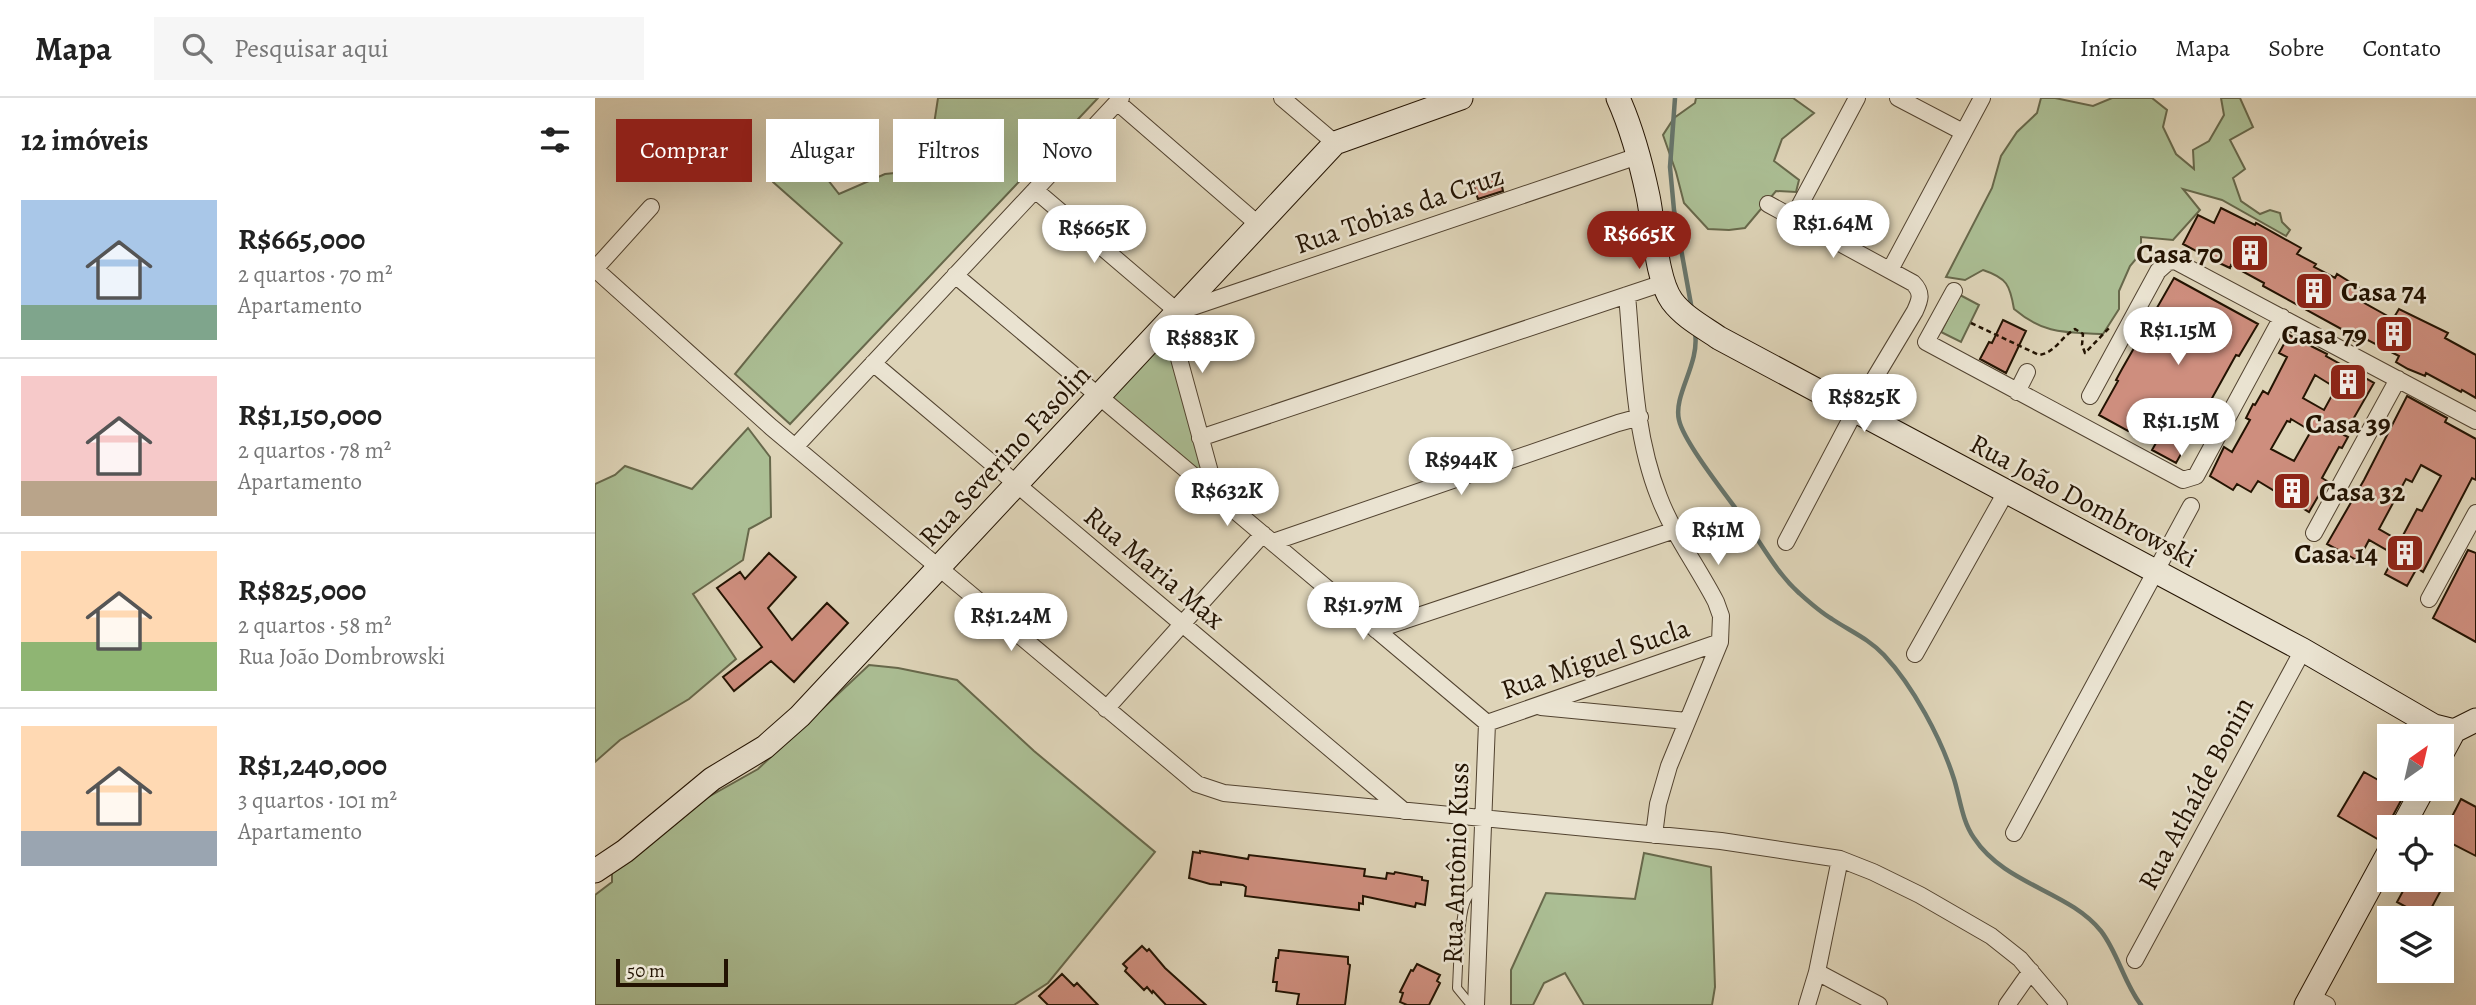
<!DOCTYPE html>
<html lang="pt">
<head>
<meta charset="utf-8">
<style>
  body { margin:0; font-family:Alegreya,serif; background:#f6f6f6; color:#222; height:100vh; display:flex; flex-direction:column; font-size:26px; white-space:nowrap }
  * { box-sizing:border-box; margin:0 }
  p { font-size:23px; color:#767676 }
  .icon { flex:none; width:38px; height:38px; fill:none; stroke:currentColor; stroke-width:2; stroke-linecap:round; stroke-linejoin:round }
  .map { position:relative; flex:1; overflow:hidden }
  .side { display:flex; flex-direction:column; background:#fff; width:595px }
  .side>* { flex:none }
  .banner { position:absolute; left:21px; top:21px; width:665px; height:63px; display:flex; gap:14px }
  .needle { width:46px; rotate:34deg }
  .controls { position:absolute; left:1782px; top:626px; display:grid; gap:14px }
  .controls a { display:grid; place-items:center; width:77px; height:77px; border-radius:0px; background:#fff; box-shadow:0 7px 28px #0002; font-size:35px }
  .scale { position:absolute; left:21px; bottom:18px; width:112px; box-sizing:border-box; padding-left:7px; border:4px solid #231302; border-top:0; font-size:19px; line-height:24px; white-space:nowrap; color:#231302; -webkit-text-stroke:5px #eae3d1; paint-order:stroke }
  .price { position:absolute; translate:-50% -60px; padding:0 16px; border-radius:24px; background:#fff; color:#222; font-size:23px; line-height:46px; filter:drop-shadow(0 2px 4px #0008) }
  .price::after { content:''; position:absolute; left:50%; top:42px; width:21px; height:16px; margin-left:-10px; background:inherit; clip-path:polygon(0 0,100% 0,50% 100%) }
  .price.on { background:#8f2418; color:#fff }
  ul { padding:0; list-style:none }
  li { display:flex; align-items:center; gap:21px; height:175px; padding:0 21px }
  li+li { border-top:2px solid #e0e0e0 }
  li span { display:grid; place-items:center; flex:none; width:196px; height:140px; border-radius:0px; color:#555 }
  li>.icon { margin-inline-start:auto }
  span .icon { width:84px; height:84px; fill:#fffc; stroke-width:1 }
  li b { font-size:30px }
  h2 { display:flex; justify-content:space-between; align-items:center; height:84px; padding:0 21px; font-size:30px }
  .pill { padding:0 24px; border-radius:0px; background:#fff; box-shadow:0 7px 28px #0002; font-size:24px; line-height:63px }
  .pill.on { background:#8f2418; color:#fff }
  header { display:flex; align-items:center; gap:42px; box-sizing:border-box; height:98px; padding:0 35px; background:#fff; border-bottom:2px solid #e0e0e0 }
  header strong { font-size:33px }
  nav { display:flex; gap:38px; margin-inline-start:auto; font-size:24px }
  .search { width:490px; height:63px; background:#f6f6f6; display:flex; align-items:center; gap:18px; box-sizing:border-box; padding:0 24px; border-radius:0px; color:#767676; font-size:26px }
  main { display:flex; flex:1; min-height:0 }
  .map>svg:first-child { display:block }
  .green { fill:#abbe94; stroke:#67684b; stroke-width:2 }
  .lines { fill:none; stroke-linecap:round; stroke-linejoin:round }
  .stream { stroke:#67756c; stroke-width:4.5 }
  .building { fill:#ce8e7e; stroke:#231302; stroke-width:2; fill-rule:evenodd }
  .lane-casing { stroke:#524330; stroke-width:10 }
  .street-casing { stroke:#524330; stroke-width:18 }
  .secondary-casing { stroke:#231302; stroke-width:25 }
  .path { stroke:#231302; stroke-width:2.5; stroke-dasharray:5 3.5; stroke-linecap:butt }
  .lane { stroke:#eae3d1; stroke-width:8 }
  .street { stroke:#eae3d1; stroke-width:16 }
  .secondary { stroke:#eae3d1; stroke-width:23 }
  .labels { text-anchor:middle; stroke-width:5; stroke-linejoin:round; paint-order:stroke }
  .street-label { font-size:28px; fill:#231302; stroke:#eae3d1 }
  .poi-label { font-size:28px; font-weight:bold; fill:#231302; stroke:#eae3d1; text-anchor:end }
</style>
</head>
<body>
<header>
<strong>Mapa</strong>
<div class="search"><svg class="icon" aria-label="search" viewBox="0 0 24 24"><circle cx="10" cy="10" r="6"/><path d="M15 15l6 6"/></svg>Pesquisar aqui</div>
<nav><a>Início</a><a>Mapa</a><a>Sobre</a><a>Contato</a></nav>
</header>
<main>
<section class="side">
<h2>12 imóveis<svg class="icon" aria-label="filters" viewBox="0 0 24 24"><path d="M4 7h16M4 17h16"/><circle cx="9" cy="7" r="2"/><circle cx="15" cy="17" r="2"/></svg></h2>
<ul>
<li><span style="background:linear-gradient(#a9c7e8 75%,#7fa58c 0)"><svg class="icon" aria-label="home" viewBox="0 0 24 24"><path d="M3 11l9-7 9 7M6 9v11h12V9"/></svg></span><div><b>R$665,000</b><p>2 quartos · 70 m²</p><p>Apartamento</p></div></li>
<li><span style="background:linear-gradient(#f6c9c9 75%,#b9a48a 0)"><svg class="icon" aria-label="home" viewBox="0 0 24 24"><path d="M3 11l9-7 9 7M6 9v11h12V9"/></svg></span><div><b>R$1,150,000</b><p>2 quartos · 78 m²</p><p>Apartamento</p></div></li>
<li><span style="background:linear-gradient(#ffd9b3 65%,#8fb573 0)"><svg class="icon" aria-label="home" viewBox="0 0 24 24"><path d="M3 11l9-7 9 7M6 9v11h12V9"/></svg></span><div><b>R$825,000</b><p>2 quartos · 58 m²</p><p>Rua João Dombrowski</p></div></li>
<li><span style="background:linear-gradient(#ffd9b3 75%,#9aa5b1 0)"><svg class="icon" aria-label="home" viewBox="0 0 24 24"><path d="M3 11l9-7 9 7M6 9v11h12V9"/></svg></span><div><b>R$1,240,000</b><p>3 quartos · 101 m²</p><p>Apartamento</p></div></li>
</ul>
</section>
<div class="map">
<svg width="1881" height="907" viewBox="0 0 1881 907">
  <rect width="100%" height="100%" fill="#ded4b8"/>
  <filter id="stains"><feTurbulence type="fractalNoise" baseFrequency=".00286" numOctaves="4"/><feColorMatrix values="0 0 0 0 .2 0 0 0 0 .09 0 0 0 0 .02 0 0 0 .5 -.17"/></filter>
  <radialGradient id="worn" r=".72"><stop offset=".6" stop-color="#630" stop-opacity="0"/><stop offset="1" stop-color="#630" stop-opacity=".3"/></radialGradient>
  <!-- green -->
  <path class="green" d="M343 0H503L195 326 140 276 247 145 178 84V56L190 33 215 34 226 73 244 96 290 76 320 73 336 46Z
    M1101 0H1198L1219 15 1187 41 1179 63 1204 82 1201 94 1181 93 1150 130 1134 132 1113 131 1089 105 1081 74 1068 37 1079 20 1100 5Z
    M1446 0H1460L1498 8 1517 0H1557L1572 12 1568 29 1581 56 1599 71 1598 52 1614 43 1629 17 1626 0H1645L1658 29 1635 42 1650 71 1638 80 1646 103 1665 116 1675 112 1685 115 1687 124 1695 132 1691 138 1627 102 1588 91 1605 112 1578 142 1546 139V155L1535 168 1524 193V211L1508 236C1471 234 1450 237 1419 211 1415 187 1412 180 1388 172L1370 182 1351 179 1397 90 1406 58 1422 34 1442 15Z
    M1365 197 1384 207 1366 244 1346 234Z
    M570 233 611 385 511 297Z
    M153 330 175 359 176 419 154 431 148 462 98 496 141 561 94 601 25 642 0 664V386L20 377 30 368 97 391Z
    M274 567 303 570 362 582 439 653 560 754 453 885 419 907H0V797L17 784V771L83 716 163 671Z
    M1049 755 1116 769 1120 889 1117 907H989L970 875 949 885 938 907H916V872L951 795 1040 801Z"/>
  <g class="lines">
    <!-- stream -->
    <path class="stream" d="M1080 0 1075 69 1079 112 1097 212
      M1100 235C1105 266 1078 297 1084 322 1089 345 1135 402 1150 423 1168 448 1181 474 1204 495 1214 504 1225 514 1237 521 1255 533 1274 541 1289 557 1318 588 1346 640 1359 681 1365 700 1367 723 1379 740 1410 787 1474 793 1506 833 1523 855 1529 885 1546 907"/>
  </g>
  <!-- building -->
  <path class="building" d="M905 79 908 93 883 101 878 86Z
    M1626 110 1660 127 1661 125 1706 150 1702 156 1721 166 1719 169 1740 180 1742 176 1771 194 1766 203 1798 221 1804 211 1853 235 1850 240 1881 257V300L1867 292 1866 294 1831 275 1830 278 1813 271 1801 264 1804 258 1767 239 1764 245 1748 237 1750 233 1668 188 1669 185 1636 167 1635 170 1620 163 1588 146 1603 117 1619 125Z
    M1579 180 1663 226 1644 258 1641 257 1581 365 1557 352 1566 336 1540 321 1533 333 1504 317 1523 283 1521 282 1527 271Z
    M1408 222 1431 233 1411 275 1385 261 1394 244 1397 245Z
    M1694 237 1732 256 1731 258 1779 285 1749 337 1753 339 1747 350 1744 349 1727 380 1732 383 1714 414 1663 383 1656 394 1642 386 1638 392 1615 378 1629 349 1637 354 1655 322 1651 320 1658 306 1660 307 1668 293 1673 296 1692 259 1684 255ZM1720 277 1741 290 1729 312 1708 300ZM1696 321 1716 333 1699 363 1676 351 1692 323 1695 324Z
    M1812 298 1852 320 1850 324 1881 341V382L1877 380 1828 474 1822 470 1812 488 1790 476 1800 457 1774 442 1763 463 1732 446 1769 382ZM1826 367 1846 378 1827 413 1822 411 1805 443 1784 431 1811 381 1817 384Z
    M1873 452 1881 455V544L1838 520Z
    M174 455 201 479 173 510 197 542 232 505 253 525 199 584 176 563 139 593 128 579 167 549 122 490 145 474 150 481Z
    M1769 674 1794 688V691H1800L1809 697 1795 723 1794 736 1786 743 1743 718Z
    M1866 701 1881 709V758L1846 740Z
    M605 753 653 761 654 757 770 771 769 778 791 781 792 775 799 776 800 774 827 779V782L833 783 830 807 821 805 820 809 768 798V806L764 805V812L650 798 651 789 648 787 626 784V787L615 786 594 780 598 754 605 755Z
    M1814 782H1823L1845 794 1831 820 1802 804Z
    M547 848 552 853 554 851 570 870 611 907H571L558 893 557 895 552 889 549 892 530 873 532 870 528 866Z
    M684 852 753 859V866L755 867 750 907H702L704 896 681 893 682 884H678L681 860H683Z
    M822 866 845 877 842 883 845 885 834 907H812L805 904 808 895 805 894 816 872 818 873Z
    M467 876 479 888 482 885 503 907H453L444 898Z"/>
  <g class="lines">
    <defs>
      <path id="lane" d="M876 907 862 890C863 872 864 814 872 801 874 796 879 793 884 789"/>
      <path id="street" d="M687 0 740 45
        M1303 0 1368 34
        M522 4 664 127
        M440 92 583 214 1043 58
        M1173 106 1318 185C1328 195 1325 202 1320 213L1260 313 1191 444
        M1198 120 1262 0
        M0 171 176 329 602 686 629 695 1126 743 1245 761 1278 774 1325 797 1396 838 1425 861 1464 907
        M0 171 56 109
        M1295 172 1387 0
        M360 177 892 625
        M1359 193 1331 244 1588 382 1601 378 1687 219
        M1032 197C1038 264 1039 336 1064 399 1078 436 1103 469 1121 504L1126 518 1125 544 1074 668 1063 706 1059 737
        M574 224 621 396
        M278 265 809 713
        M1422 294 1432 274
        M1495 298 1563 173 1573 164 1580 163 1881 323
        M605 340 1068 185
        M200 349 526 0
        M1719 435 1803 281
        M678 444 1023 325 1045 319
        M1834 501 1881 415
        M781 532 1080 432
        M1320 556 1411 394
        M946 609 1092 623
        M511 611 668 436
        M892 625 1125 544
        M1419 735 1596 408
        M1540 862 1708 552
        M1222 874 1284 907
        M1716 899 1732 907
        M881 907 892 625
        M1212 907 1222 874 1245 761
        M1412 907 1436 873"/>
      <path id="secondary" d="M1023 0C1037 31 1046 65 1053 98 1059 127 1061 181 1077 203 1089 219 1108 229 1124 240L1708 552 1839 628 1859 633
        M1846 657 1859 633 1881 622
        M1807 730 1828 691
        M0 773 30 753 117 681 170 649 205 618 740 45 866 0
        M1711 907 1794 754"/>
    </defs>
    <!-- lane casing -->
    <use href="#lane" class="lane-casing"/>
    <!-- street casing -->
    <use href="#street" class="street-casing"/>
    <!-- secondary casing -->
    <use href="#secondary" class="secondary-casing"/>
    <!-- path -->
    <path class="path" d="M1376 225 1444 257C1460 255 1466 239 1480 231L1488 236 1487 247 1490 255 1516 228"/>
    <!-- lane -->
    <use href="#lane" class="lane"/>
    <!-- street -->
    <use href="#street" class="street"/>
    <!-- secondary -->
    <use href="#secondary" class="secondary"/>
  </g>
  <!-- icons -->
  <defs>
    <symbol id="building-square" viewBox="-11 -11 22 22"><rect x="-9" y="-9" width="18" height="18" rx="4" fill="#8f2418" stroke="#eae3d1"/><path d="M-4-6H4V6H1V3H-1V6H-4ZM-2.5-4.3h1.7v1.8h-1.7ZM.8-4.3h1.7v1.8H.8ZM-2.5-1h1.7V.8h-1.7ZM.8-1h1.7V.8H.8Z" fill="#fff"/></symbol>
  </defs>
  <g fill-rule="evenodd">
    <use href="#building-square" x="1633" y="133" width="44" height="44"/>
    <use href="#building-square" x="1697" y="171" width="44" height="44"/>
    <use href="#building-square" x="1777" y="214" width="44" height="44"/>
    <use href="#building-square" x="1731" y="262" width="44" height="44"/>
    <use href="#building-square" x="1675" y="371" width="44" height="44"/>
    <use href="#building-square" x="1788" y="433" width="44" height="44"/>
  </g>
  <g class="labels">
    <!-- street labels -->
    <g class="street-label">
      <text transform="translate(804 111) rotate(-19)" y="10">Rua Tobias da Cruz</text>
      <text transform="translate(409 357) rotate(-47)" y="10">Rua Severino Fasolin</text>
      <text transform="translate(1489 402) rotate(28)" y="10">Rua João Dombrowski</text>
      <text transform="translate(560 469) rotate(40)" y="10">Rua Maria Max</text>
      <text transform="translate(1000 560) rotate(-19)" y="10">Rua Miguel Sucla</text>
      <text transform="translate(1600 695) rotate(-62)" y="10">Rua Athaíde Bonin</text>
      <text transform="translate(860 765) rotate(-88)" y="10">Rua Antônio Kuss</text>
    </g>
    <!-- poi labels -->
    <g class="poi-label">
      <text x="1628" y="165">Casa 70</text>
      <text x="1746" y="203" text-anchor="start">Casa 74</text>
      <text x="1772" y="246">Casa 79</text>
      <text x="1753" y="335" text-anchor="middle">Casa 39</text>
      <text x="1724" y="403" text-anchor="start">Casa 32</text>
      <text x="1783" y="465">Casa 14</text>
    </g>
  </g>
  <rect width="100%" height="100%" filter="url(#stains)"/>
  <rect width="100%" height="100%" fill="url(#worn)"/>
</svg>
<div class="controls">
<a><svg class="needle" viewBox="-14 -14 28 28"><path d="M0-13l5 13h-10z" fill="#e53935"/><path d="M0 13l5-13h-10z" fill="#767676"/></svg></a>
<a><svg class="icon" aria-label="locate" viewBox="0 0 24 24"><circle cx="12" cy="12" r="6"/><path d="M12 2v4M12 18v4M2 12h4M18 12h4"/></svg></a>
<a><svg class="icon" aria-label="layers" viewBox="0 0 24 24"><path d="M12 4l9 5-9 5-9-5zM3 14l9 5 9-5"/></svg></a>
</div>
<div class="scale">50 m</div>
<b class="price" style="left:1238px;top:162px">R$1.64M</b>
<b class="price" style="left:499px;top:167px">R$665K</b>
<b class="price on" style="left:1044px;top:173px">R$665K</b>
<b class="price" style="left:1583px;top:269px">R$1.15M</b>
<b class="price" style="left:607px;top:277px">R$883K</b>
<b class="price" style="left:1269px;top:336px">R$825K</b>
<b class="price" style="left:1586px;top:360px">R$1.15M</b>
<b class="price" style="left:866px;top:399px">R$944K</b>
<b class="price" style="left:632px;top:430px">R$632K</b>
<b class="price" style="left:1123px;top:469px">R$1M</b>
<b class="price" style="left:768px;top:544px">R$1.97M</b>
<b class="price" style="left:416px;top:555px">R$1.24M</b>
<div class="banner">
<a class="pill on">Comprar</a>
<a class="pill">Alugar</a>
<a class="pill">Filtros</a>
<a class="pill">Novo</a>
</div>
</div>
</main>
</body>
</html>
